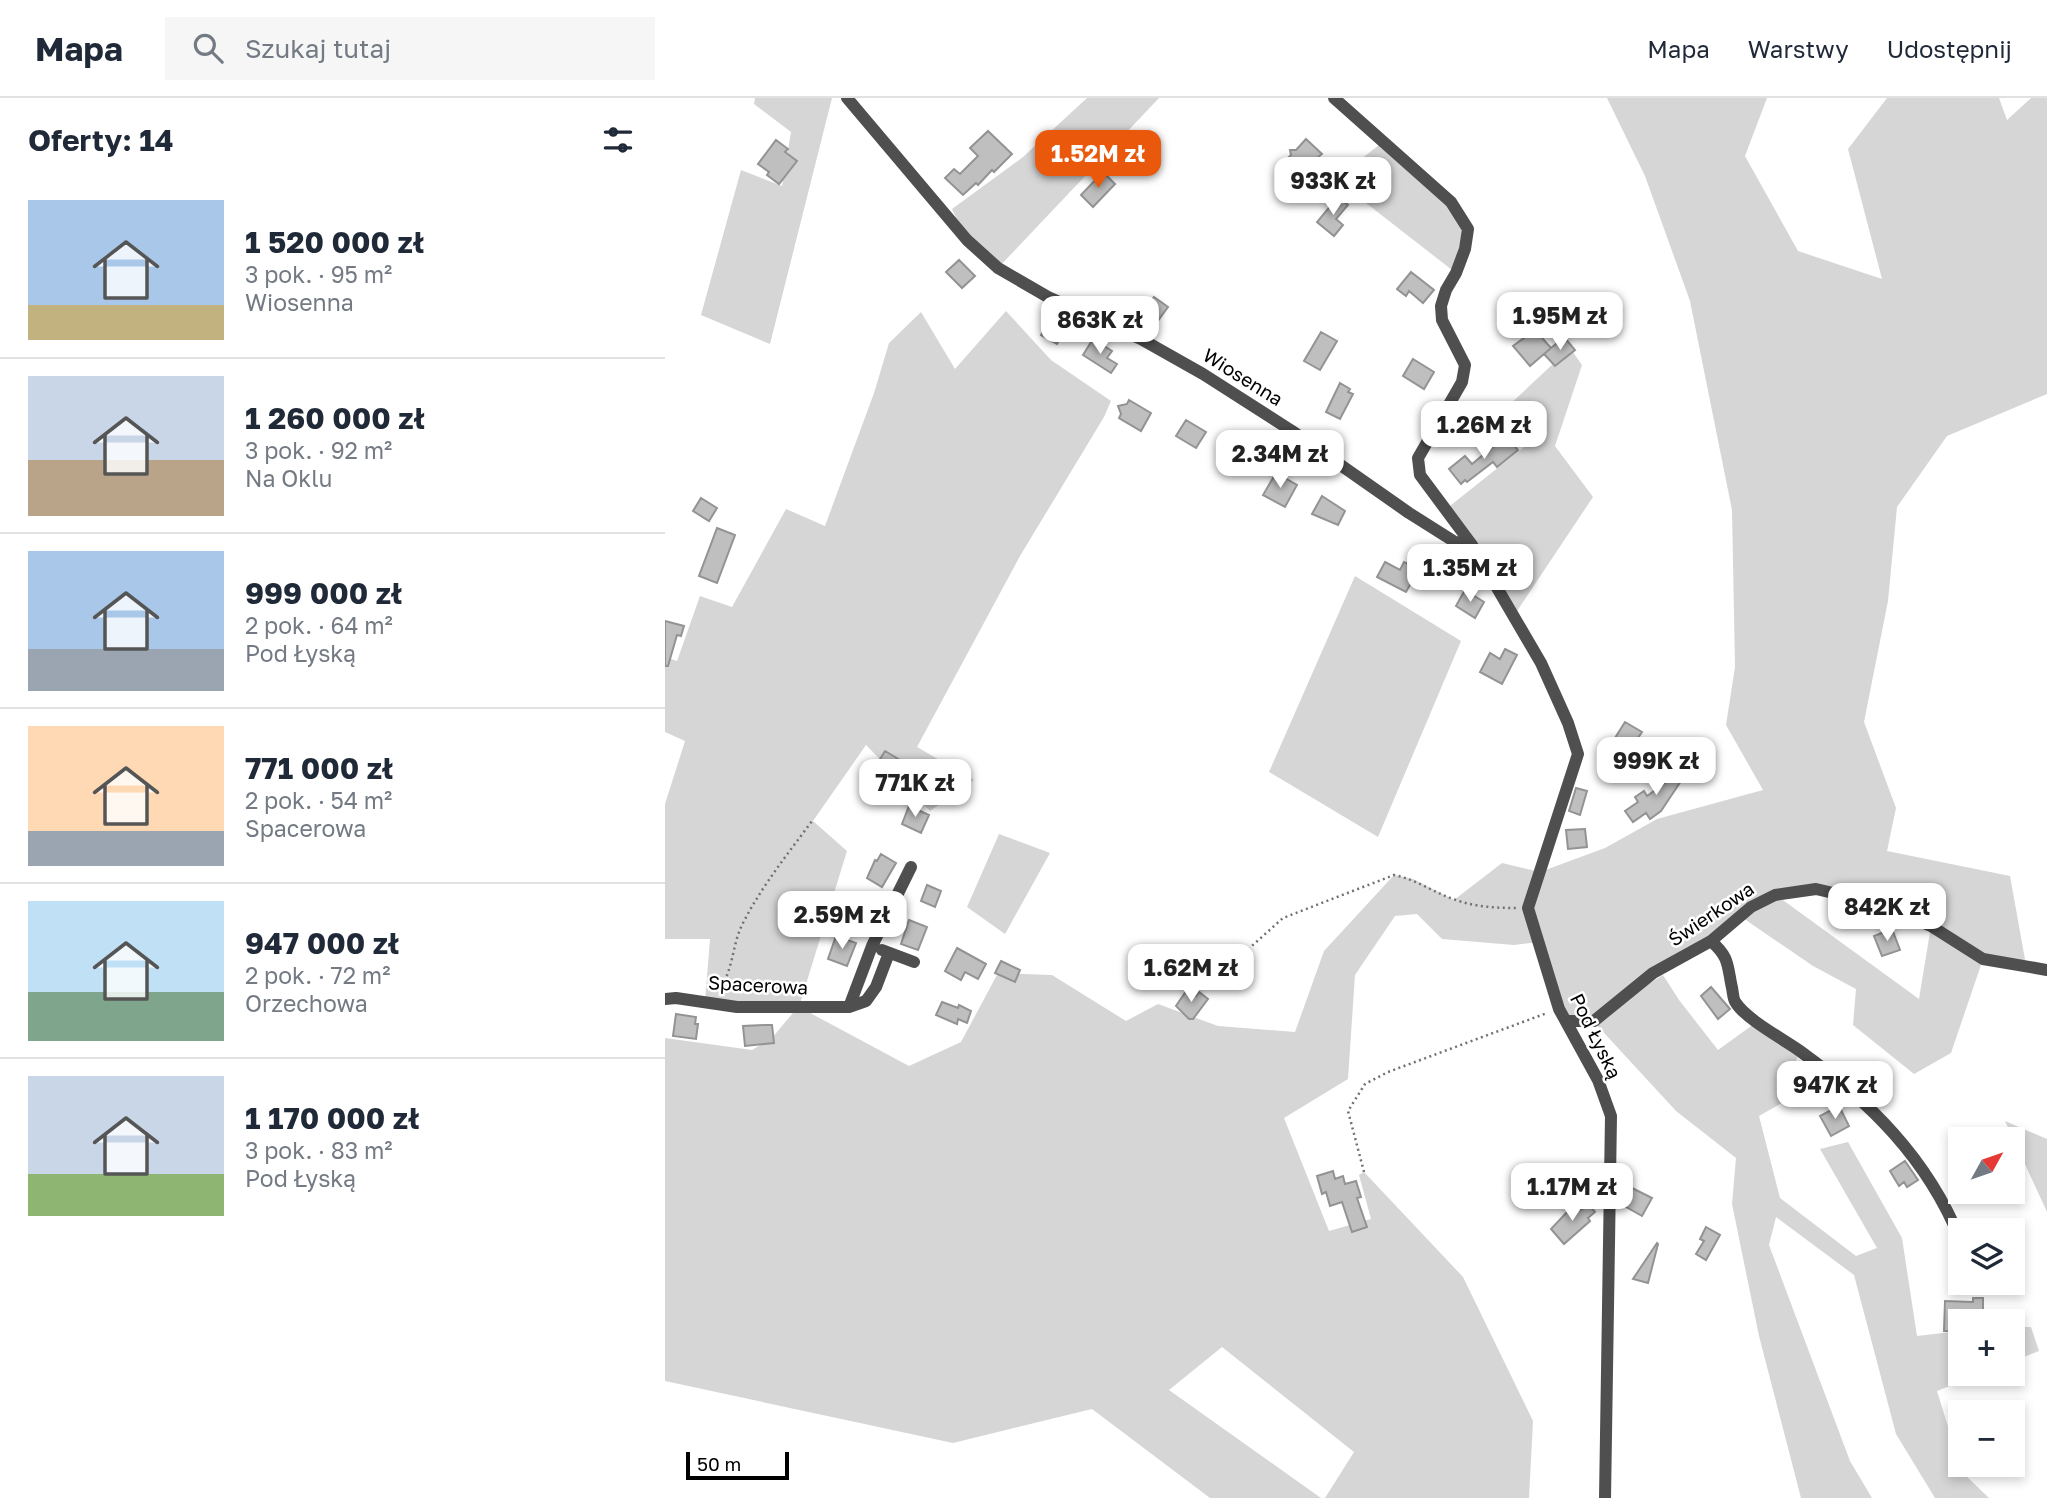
<!DOCTYPE html>
<html lang="pl">
<head>
<meta charset="utf-8">
<style>
  body { margin:0; font-family:"Golos Text",sans-serif; background:#f6f6f7; color:#1f2937; height:100vh; display:flex; flex-direction:column; font-size:26px; white-space:nowrap }
  * { box-sizing:border-box; margin:0 }
  p { font-size:23px; color:#747a83 }
  .icon { flex:none; width:38px; height:38px; fill:none; stroke:currentColor; stroke-width:2; stroke-linecap:round; stroke-linejoin:round }
  .map { position:relative; flex:1; overflow:hidden }
  .details { display:flex; flex-direction:column; background:#fff; width:665px }
  .details>* { flex:none }
  .needle { width:46px; rotate:50deg }
  .controls { position:absolute; left:1283px; top:1029px; display:grid; gap:14px }
  .controls a { display:grid; place-items:center; width:77px; height:77px; border-radius:0px; background:#fff; box-shadow:0 4px 10px #0003; font-size:35px }
  .scale { position:absolute; left:21px; bottom:18px; width:103px; box-sizing:border-box; padding-left:7px; border:4px solid #000; border-top:0; font-size:19px; line-height:24px; white-space:nowrap; color:#000; -webkit-text-stroke:5px #fff; paint-order:stroke }
  .price { position:absolute; translate:-50% -60px; padding:0 16px; border-radius:14px; background:#fff; color:#222; font-size:23px; line-height:46px; filter:drop-shadow(0 2px 4px #0008) }
  .price::after { content:''; position:absolute; left:50%; top:42px; width:21px; height:16px; margin-left:-10px; background:inherit; clip-path:polygon(0 0,100% 0,50% 100%) }
  .price.active { background:#ea580c; color:#fff }
  ul { padding:0; list-style:none }
  li { display:flex; align-items:center; gap:21px; height:175px; padding:0 28px }
  li+li { border-top:2px solid #e0e1e3 }
  li span { display:grid; place-items:center; flex:none; width:196px; height:140px; border-radius:0px; color:#555 }
  li>.icon { margin-inline-start:auto }
  span .icon { width:84px; height:84px; fill:#fffc; stroke-width:1 }
  li b { font-size:30px }
  h2 { display:flex; justify-content:space-between; align-items:center; height:84px; padding:0 28px; font-size:30px }
  header { display:flex; align-items:center; gap:42px; box-sizing:border-box; height:98px; padding:0 35px; background:#fff; border-bottom:2px solid #e0e1e3 }
  header strong { font-size:33px }
  nav { display:flex; gap:38px; margin-inline-start:auto; font-size:24px }
  .search { width:490px; height:63px; background:#f6f6f7; display:flex; align-items:center; gap:18px; box-sizing:border-box; padding:0 24px; border-radius:0px; color:#747a83; font-size:26px }
  main { display:flex; flex:1; min-height:0 }
  .map>svg:first-child { display:block }
  .green { fill:#d6d6d6; fill-rule:evenodd }
  .building { fill:#bfbfbf; stroke:#939393; stroke-width:2 }
  .lines { fill:none; stroke-linecap:round; stroke-linejoin:round }
  .path { stroke:#717171; stroke-width:2.5; stroke-dasharray:2 3.5; stroke-linecap:butt }
  .minor { stroke:#4f4f4f; stroke-width:12 }
  .labels { text-anchor:middle; stroke-width:5; stroke-linejoin:round; paint-order:stroke }
  .street-label { font-size:19px; fill:#000; stroke:#fff }
</style>
</head>
<body>
<header>
<strong>Mapa</strong>
<div class="search"><svg class="icon" aria-label="search" viewBox="0 0 24 24"><circle cx="10" cy="10" r="6"/><path d="M15 15l6 6"/></svg>Szukaj tutaj</div>
<nav><a>Mapa</a><a>Warstwy</a><a>Udostępnij</a></nav>
</header>
<main>
<section class="details">
<h2>Oferty: 14<svg class="icon" aria-label="filters" viewBox="0 0 24 24"><path d="M4 7h16M4 17h16"/><circle cx="9" cy="7" r="2"/><circle cx="15" cy="17" r="2"/></svg></h2>
<ul>
<li><span style="background:linear-gradient(#a9c7e8 75%,#c2b280 0)"><svg class="icon" aria-label="home" viewBox="0 0 24 24"><path d="M3 11l9-7 9 7M6 9v11h12V9"/></svg></span><div><b>1 520 000 zł</b><p>3 pok. · 95 m²</p><p>Wiosenna</p></div></li>
<li><span style="background:linear-gradient(#c9d6e8 60%,#b9a48a 0)"><svg class="icon" aria-label="home" viewBox="0 0 24 24"><path d="M3 11l9-7 9 7M6 9v11h12V9"/></svg></span><div><b>1 260 000 zł</b><p>3 pok. · 92 m²</p><p>Na Oklu</p></div></li>
<li><span style="background:linear-gradient(#a9c7e8 70%,#9aa5b1 0)"><svg class="icon" aria-label="home" viewBox="0 0 24 24"><path d="M3 11l9-7 9 7M6 9v11h12V9"/></svg></span><div><b>999 000 zł</b><p>2 pok. · 64 m²</p><p>Pod Łyską</p></div></li>
<li><span style="background:linear-gradient(#ffd9b3 75%,#9aa5b1 0)"><svg class="icon" aria-label="home" viewBox="0 0 24 24"><path d="M3 11l9-7 9 7M6 9v11h12V9"/></svg></span><div><b>771 000 zł</b><p>2 pok. · 54 m²</p><p>Spacerowa</p></div></li>
<li><span style="background:linear-gradient(#bfe0f5 65%,#7fa58c 0)"><svg class="icon" aria-label="home" viewBox="0 0 24 24"><path d="M3 11l9-7 9 7M6 9v11h12V9"/></svg></span><div><b>947 000 zł</b><p>2 pok. · 72 m²</p><p>Orzechowa</p></div></li>
<li><span style="background:linear-gradient(#c9d6e8 70%,#8fb573 0)"><svg class="icon" aria-label="home" viewBox="0 0 24 24"><path d="M3 11l9-7 9 7M6 9v11h12V9"/></svg></span><div><b>1 170 000 zł</b><p>3 pok. · 83 m²</p><p>Pod Łyską</p></div></li>
</ul>
</section>
<div class="map">
<svg width="1382" height="1400" viewBox="0 0 1382 1400">
  <rect width="100%" height="100%" fill="#fff"/>
  <!-- green -->
  <path class="green" d="M90 0H167L105 246 36 217 76 72 117 88 126 34 89 6Z
    M422 0H494L333 170 302 142 287 111 358 59Z
    M942 0H1102L1080 58 1133 153 1217 181 1183 51 1222 0H1334L1342 22 1366 0H1382V296L1282 338 1232 409 1223 503 1199 624 1231 710 1222 753 1345 778 1361 867 1318 861 1286 955 1249 976 1188 927 1191 891 1148 868 1075 818 972 893 998 877 1014 902 1053 952 1089 926 1134 957 1122 980 1127 999 1094 1018 1115 1100 1191 1158 1212 1150 1155 1051 1183 1044 1237 1140 1252 1238 1295 1233V1276H1315L1272 1293 1297 1374 1324 1400H1270L1231 1336 1189 1177 1111 1119 1104 1147 1185 1363 1207 1400H1136L1094 1238 1067 1106 1071 1060 1011 1013 929 924 902 923 873 844 849 847 777 841 752 816 730 818 690 877 683 981 619 1020 664 1133 706 1121 694 1077 699 1074 798 1179 868 1323 864 1400H660L689 1354 557 1249 504 1292 656 1400H545L427 1311 288 1345 0 1283V940L87 952 106 941 133 909 40 904 45 841H0V706L20 643 0 634V559L12 563 35 498 67 509 121 411 160 428 209 295 224 245 256 214 290 271 341 213 386 262 446 303 439 319 355 458 252 649 309 682 265 713 201 647 148 723 182 753 134 909 244 968 296 944 333 875 387 877 461 923 493 906 553 928 630 934 659 853 729 777 748 781 789 802 837 765 875 774 940 750 992 721 1098 692 1061 627 1070 569 1067 412 1025 203 980 78ZM1151 791 1266 828 1254 901 1111 797Z
    M718 44 786 104 803 131 791 175 670 81Z
    M905 250 917 267 890 348 928 399 848 519 781 411 868 342 842 309Z
    M690 478 796 543 713 739 604 674Z
    M334 736 385 755 340 836 302 809Z
    M1340 1023 1382 1041V1114Z
    M1348 1229H1366L1374 1253 1348 1263Z"/>
  <!-- building -->
  <path class="building" d="M323 33 347 56 329 74 327 72 313 87 311 85 298 97 280 80 289 71 295 76 313 58 305 50Z
    M641 41 657 56 652 60 662 70 652 81 642 71 637 75 622 61 626 57 625 52H631Z
    M111 42 123 51 120 54 132 63 114 86 102 77 104 74 93 66Z
    M438 74 450 86 428 109 416 97Z
    M673 99 683 107 671 121 678 127 669 138 652 124Z
    M294 162 310 178 297 190 281 174Z
    M746 174 769 192 758 205 744 193 741 198 732 191Z
    M489 199 503 209 492 224 478 214Z
    M385 221 401 230 392 246 376 237Z
    M870 232 886 250 865 268 848 248Z
    M656 234 672 243 655 272 639 263Z
    M899 239 910 252 890 268 879 256Z
    M428 241 447 253 442 260 452 266 446 275 418 257Z
    M748 261 769 274 759 291 738 278Z
    M675 285 685 291 683 294 688 296 675 321 661 314Z
    M464 302 486 315 476 333 454 320 456 316 453 308 462 306Z
    M521 322 541 334 531 350 511 338Z
    M607 338 620 346 617 350 621 353 610 371 592 359Z
    M841 338 853 352 832 369 828 364 802 384 800 382 796 386 784 371 800 358 807 366Z
    M611 375 632 387 620 409 598 397Z
    M657 398 680 413 673 427 647 416Z
    M36 400 52 410 44 423 28 413Z
    M52 430 70 437 52 485 34 478Z
    M774 450 805 468 794 486 763 468Z
    M720 464 735 472 739 464 754 471 741 494 712 479Z
    M800 492 819 504 810 520 791 508Z
    M0 523 19 528 16 538 12 537 3 568H0Z
    M840 551 852 557 837 586 815 574 825 555 835 561Z
    M960 624 977 634 966 650 950 640Z
    M220 653 235 662 216 695 200 686Z
    M1028 665 996 713 985 721 981 715 968 724 960 713 973 704 970 699 979 693 982 698 1004 682 1000 680 1006 671 1013 676Z
    M911 690 922 693 915 717 904 713Z
    M244 708 264 717 256 735 237 726Z
    M920 731 922 749 903 751 901 732Z
    M216 756 231 765 217 789 202 780 210 762 212 763Z
    M262 787 276 793 270 809 256 803Z
    M244 822 262 829 253 852 236 846Z
    M1227 831 1235 852 1217 858 1209 838Z
    M171 838 191 845 182 868 163 861Z
    M292 850 321 866 313 881 300 874 296 882 280 873Z
    M549 861 571 879 563 889 541 871Z
    M336 863 355 872 350 884 330 875Z
    M1046 889 1065 911 1053 921 1036 898Z
    M522 892 531 898 534 894 543 901 528 921H524L511 908Z
    M277 904 293 910 294 907 306 913 302 925 293 921 292 926 271 917Z
    M11 916 31 919 30 926H33L31 941 8 938Z
    M100 927H107L109 945 80 948 78 928Z
    M1174 1008 1184 1028 1166 1038 1155 1018Z
    M1240 1063 1253 1082 1242 1089 1239 1084 1234 1088 1225 1073Z
    M668 1073 670 1081 678 1078 680 1086 691 1083 696 1099 692 1100 702 1129 687 1134 677 1104 665 1108 661 1094 657 1096 652 1078Z
    M965 1089 987 1100 977 1118 956 1106Z
    M923 1106 930 1114 923 1120 925 1123 899 1146 886 1131 904 1112 906 1114 912 1108 916 1112Z
    M1041 1129 1055 1137 1041 1162 1031 1156 1039 1143 1035 1141Z
    M992 1145 993 1146 983 1185 968 1181Z
    M1308 1200H1318V1223H1295V1233H1279L1280 1203 1308 1204Z"/>
  <g class="lines">
    <!-- path -->
    <path class="path" d="M579 855 618 820 729 777C753 782 769 795 791 802 811 809 831 810 852 810
      M53 892C68 876 67 847 77 827 96 789 122 757 147 723
      M699 1074 683 1013 700 986 723 974 882 915"/>
    <!-- minor -->
    <path class="minor" d="M182 0 302 142 333 170 383 199 476 241 538 276 627 333 744 415 790 444 807 447
      M669 0 786 104 803 131 800 151 791 175 781 192 776 208 777 222 800 267 797 284 753 360 755 377 807 447 876 565 903 625 913 656 863 810 894 911 933 982 946 1018 940 1400
      M1046 843C1065 860 1062 867 1067 890 1068 894 1068 902 1071 905 1081 921 1118 941 1135 953 1205 1004 1262 1060 1295 1141
      M217 852 249 864
      M0 901 11 900 72 909H184L207 848 246 769
      M184 909 201 903 211 889 224 855
      M902 923H929L988 875 1046 843 1086 809 1110 797 1151 791 1211 805 1266 828 1318 861 1382 872
      M1294 1174 1295 1168"/>
  </g>
  <g class="labels">
    <!-- street labels -->
    <g class="street-label">
      <text transform="translate(578 279) rotate(32)" y="7">Wiosenna</text>
      <text transform="translate(1046 816) rotate(-34)" y="7">Świerkowa</text>
      <text transform="translate(93 887) rotate(3)" y="7">Spacerowa</text>
      <text transform="translate(931 938) rotate(64)" y="7">Pod Łyską</text>
    </g>
  </g>
</svg>
<div class="controls">
<a><svg class="needle" viewBox="-14 -14 28 28"><path d="M0-13l5 13h-10z" fill="#e53935"/><path d="M0 13l5-13h-10z" fill="#747a83"/></svg></a>
<a><svg class="icon" aria-label="layers" viewBox="0 0 24 24"><path d="M12 4l9 5-9 5-9-5zM3 14l9 5 9-5"/></svg></a>
<a>+</a>
<a>−</a>
</div>
<div class="scale">50 m</div>
<b class="price active" style="left:433px;top:92px">1.52M zł</b>
<b class="price" style="left:668px;top:119px">933K zł</b>
<b class="price" style="left:895px;top:254px">1.95M zł</b>
<b class="price" style="left:435px;top:258px">863K zł</b>
<b class="price" style="left:819px;top:363px">1.26M zł</b>
<b class="price" style="left:615px;top:392px">2.34M zł</b>
<b class="price" style="left:805px;top:506px">1.35M zł</b>
<b class="price" style="left:991px;top:699px">999K zł</b>
<b class="price" style="left:250px;top:721px">771K zł</b>
<b class="price" style="left:1222px;top:845px">842K zł</b>
<b class="price" style="left:177px;top:853px">2.59M zł</b>
<b class="price" style="left:526px;top:906px">1.62M zł</b>
<b class="price" style="left:1170px;top:1023px">947K zł</b>
<b class="price" style="left:907px;top:1125px">1.17M zł</b>
</div>
</main>
</body>
</html>
